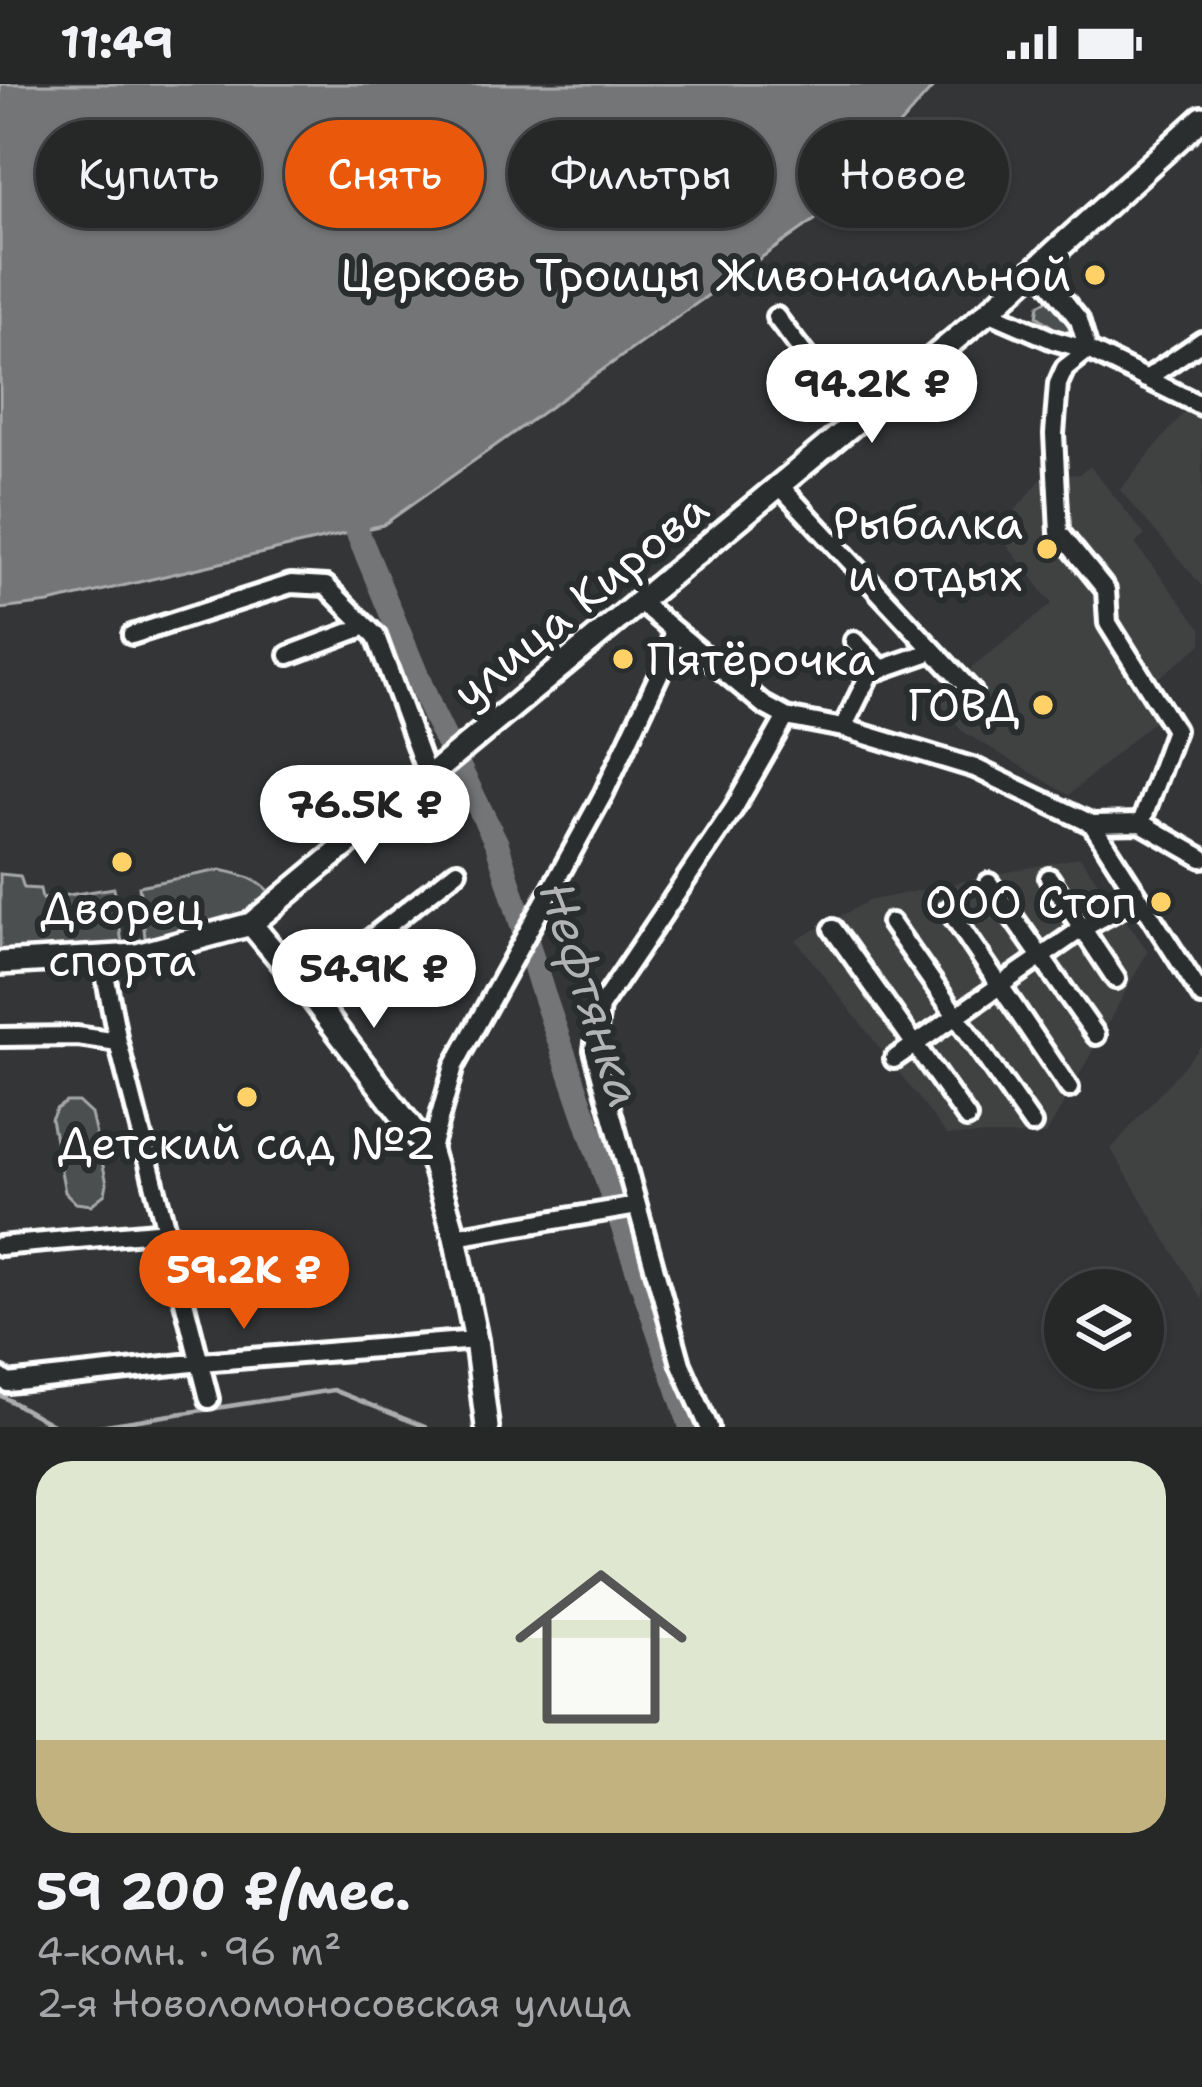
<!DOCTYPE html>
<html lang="ru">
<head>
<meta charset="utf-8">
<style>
  body { margin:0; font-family:"Shantell Sans",sans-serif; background:#323434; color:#f1f3f6; height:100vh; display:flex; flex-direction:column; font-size:45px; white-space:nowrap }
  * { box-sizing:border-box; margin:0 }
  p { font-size:39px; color:#a4a6a8 }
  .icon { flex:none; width:66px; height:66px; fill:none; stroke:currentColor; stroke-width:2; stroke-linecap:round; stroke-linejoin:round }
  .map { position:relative; height:1343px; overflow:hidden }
  .sheet { display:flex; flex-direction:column; background:#262828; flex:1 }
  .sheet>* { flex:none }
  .top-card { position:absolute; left:36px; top:36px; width:1131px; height:108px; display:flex; gap:24px }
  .controls { position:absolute; left:1044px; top:1185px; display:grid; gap:24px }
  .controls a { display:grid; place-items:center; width:120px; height:120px; border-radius:50%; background:#262828; box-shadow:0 3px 9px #0004,0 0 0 3px #424445; font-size:60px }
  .price { position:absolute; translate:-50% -102px; padding:0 27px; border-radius:42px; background:#fff; color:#222; font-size:39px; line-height:78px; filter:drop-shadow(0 3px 6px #0008) }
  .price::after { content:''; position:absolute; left:50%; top:72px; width:36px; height:27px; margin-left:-18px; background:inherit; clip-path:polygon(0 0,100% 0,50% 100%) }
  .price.on { background:#ea580c; color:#fff }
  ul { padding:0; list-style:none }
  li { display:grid; align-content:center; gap:24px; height:636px; padding:0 36px }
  li span { display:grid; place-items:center; height:372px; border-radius:36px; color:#555 }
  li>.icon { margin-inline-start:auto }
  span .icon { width:216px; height:216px; fill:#fffc; stroke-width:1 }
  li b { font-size:51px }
  .pill { padding:0 42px; border-radius:54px; background:#262828; box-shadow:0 3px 9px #0004,0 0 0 3px #424445; font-size:42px; line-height:108px }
  .pill.on { background:#ea580c; color:#fff }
  .status { display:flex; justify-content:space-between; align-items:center; height:84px; padding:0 60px; background:#262828; direction:ltr }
  .status svg { height:33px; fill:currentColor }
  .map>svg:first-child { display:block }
  .built { fill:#404243 }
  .green { fill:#4c4f50; stroke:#a6a7a8; stroke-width:3 }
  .water { fill:#737576; stroke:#abacad; stroke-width:3 }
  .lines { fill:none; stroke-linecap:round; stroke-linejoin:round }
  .stream { stroke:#abacad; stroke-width:4.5 }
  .river { stroke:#737576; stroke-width:24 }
  .minor-casing { stroke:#fff; stroke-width:26 }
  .major-casing { stroke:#fff; stroke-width:30 }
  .minor { stroke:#2a2d2e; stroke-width:16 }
  .major { stroke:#2a2d2e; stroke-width:21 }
  .poi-dot { fill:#ffd166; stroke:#2a2d2e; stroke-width:4.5 }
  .labels { text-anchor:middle; stroke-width:12; stroke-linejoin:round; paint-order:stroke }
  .poi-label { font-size:45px; fill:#fff; stroke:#2a2d2e; text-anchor:end }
  .street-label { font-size:45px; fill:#fff; stroke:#2a2d2e }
  .water-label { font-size:48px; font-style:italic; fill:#b2b3b4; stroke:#2a2d2e }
</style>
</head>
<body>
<div class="status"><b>11:49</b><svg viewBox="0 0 49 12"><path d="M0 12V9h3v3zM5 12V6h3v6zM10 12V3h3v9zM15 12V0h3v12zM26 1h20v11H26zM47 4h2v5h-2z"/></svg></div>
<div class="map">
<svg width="1202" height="1343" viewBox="0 0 1202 1343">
  <rect width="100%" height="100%" fill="#333536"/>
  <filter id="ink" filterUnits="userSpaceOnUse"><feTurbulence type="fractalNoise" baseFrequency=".00833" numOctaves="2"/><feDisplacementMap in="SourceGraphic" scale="24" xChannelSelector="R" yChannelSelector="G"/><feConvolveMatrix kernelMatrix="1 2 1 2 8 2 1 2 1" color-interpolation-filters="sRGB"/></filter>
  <g filter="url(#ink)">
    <!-- built -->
    <path class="built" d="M1185 327 1202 335V502L1120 406Z
      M1090 382 1145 451 1135 460 1202 545V560L1138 610 1157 634 1069 711 962 647 935 613 1052 520 997 448 1044 392 1080 390Z
      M1080 773 1148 867 1046 1051H947L796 856 868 817Z
      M1202 961V1216L1111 1065Z"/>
    <!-- green -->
    <path class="green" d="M1051 214 1060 219 1073 239 1071 247 1063 251 1037 232 1039 221Z
      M220 786C241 790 260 795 274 813L253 828 147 870 139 802Z
      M0 790 20 792 24 804 40 805 42 815 114 804 124 873 0 879Z
      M66 1018H78L91 1030 107 1099 105 1110 91 1121 76 1119 65 1108 51 1035 56 1025Z"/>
    <!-- water -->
    <path class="water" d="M0 0H936L816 135 383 441 49 519 0 525Z"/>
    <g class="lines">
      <!-- stream -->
      <path class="stream" d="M0 1311 56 1343
        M93 1343 333 1306 425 1343"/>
      <!-- river -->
      <path class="river" d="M357 447 433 630 497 760 543 909 691 1343"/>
      <defs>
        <path id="minor" d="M1038 184 1079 236 1088 266
          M988 228 1053 256 1088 266 1202 322
          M776 233 856 338
          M1088 266 1065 284 1058 300 1054 350 1059 448 1106 506 1108 539 1175 646 1141 739
          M1146 295 1202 257
          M781 403 972 608
          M641 519 764 621 786 633 843 644 975 684 1092 740 1202 912
          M132 551 291 500 326 502 376 552 427 691
          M854 557 882 585
          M289 571 366 542
          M843 644 870 589 933 567
          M1092 740 1141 739 1202 774
          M1049 794 1116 895
          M989 799 1096 951
          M949 826 1069 1004
          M891 839 1032 1040
          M833 845 967 1034
          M102 874 118 958 209 1315
          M306 906 457 787
          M0 953 77 952 118 958
          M894 975 1080 846 1138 814
          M430 1068 454 982 604 709 669 569 673 546
          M455 1153 637 1122
          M0 1162 167 1147
          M0 1293 8 1299 201 1278 476 1256
          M709 1343 681 1280 594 966 600 923 734 724 786 633"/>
        <path id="major" d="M251 840 306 906 430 1068 455 1153 476 1256 487 1343
          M0 879 137 871 251 840 988 228 1202 34"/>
      </defs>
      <!-- minor casing -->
      <use href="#minor" class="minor-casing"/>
      <!-- major casing -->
      <use href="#major" class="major-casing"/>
      <!-- minor -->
      <use href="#minor" class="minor"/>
      <!-- major -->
      <use href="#major" class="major"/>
    </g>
  </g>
  <!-- markers -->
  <g class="poi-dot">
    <circle cx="1095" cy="191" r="12"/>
    <circle cx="1047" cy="465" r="12"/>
    <circle cx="623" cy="575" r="12"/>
    <circle cx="1043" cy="621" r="12"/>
    <circle cx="122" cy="778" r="12"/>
    <circle cx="1161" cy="818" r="12"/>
    <circle cx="247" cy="1013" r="12"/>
  </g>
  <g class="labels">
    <!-- poi labels -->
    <g class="poi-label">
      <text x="1071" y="207">Церковь Троицы Живоначальной</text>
      <text x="1023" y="455">Рыбалка<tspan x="1023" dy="52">и отдых</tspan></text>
      <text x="647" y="591" text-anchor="start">Пятёрочка</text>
      <text x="1019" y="637">ГОВД</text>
      <text x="1137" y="834">ООО Стоп</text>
      <text x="122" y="840" text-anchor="middle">Дворец<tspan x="122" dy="52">спорта</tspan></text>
      <text x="247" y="1075" text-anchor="middle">Детский сад №2</text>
    </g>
    <!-- street labels -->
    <g class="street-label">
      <text transform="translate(580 516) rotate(-39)" y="16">улица Кирова</text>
    </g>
    <!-- water labels -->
    <g class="water-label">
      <text transform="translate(591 910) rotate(72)" y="17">Нефтянка</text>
    </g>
  </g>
</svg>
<div class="controls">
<a><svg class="icon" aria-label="layers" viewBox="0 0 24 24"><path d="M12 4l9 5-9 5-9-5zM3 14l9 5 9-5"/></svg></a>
</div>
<b class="price" style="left:872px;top:362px">94.2K ₽</b>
<b class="price" style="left:365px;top:783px">76.5K ₽</b>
<b class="price" style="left:374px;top:947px">54.9K ₽</b>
<b class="price on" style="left:244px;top:1248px">59.2K ₽</b>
<div class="top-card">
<a class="pill">Купить</a>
<a class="pill on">Снять</a>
<a class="pill">Фильтры</a>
<a class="pill">Новое</a>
</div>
</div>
<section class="sheet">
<ul>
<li><span style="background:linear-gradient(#dfe7d0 75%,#c2b280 0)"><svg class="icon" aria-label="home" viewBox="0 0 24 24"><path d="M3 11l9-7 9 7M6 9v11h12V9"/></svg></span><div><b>59 200 ₽/мес.</b><p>4-комн. · 96 m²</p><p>2-я Новоломоносовская улица</p></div></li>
</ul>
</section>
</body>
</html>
